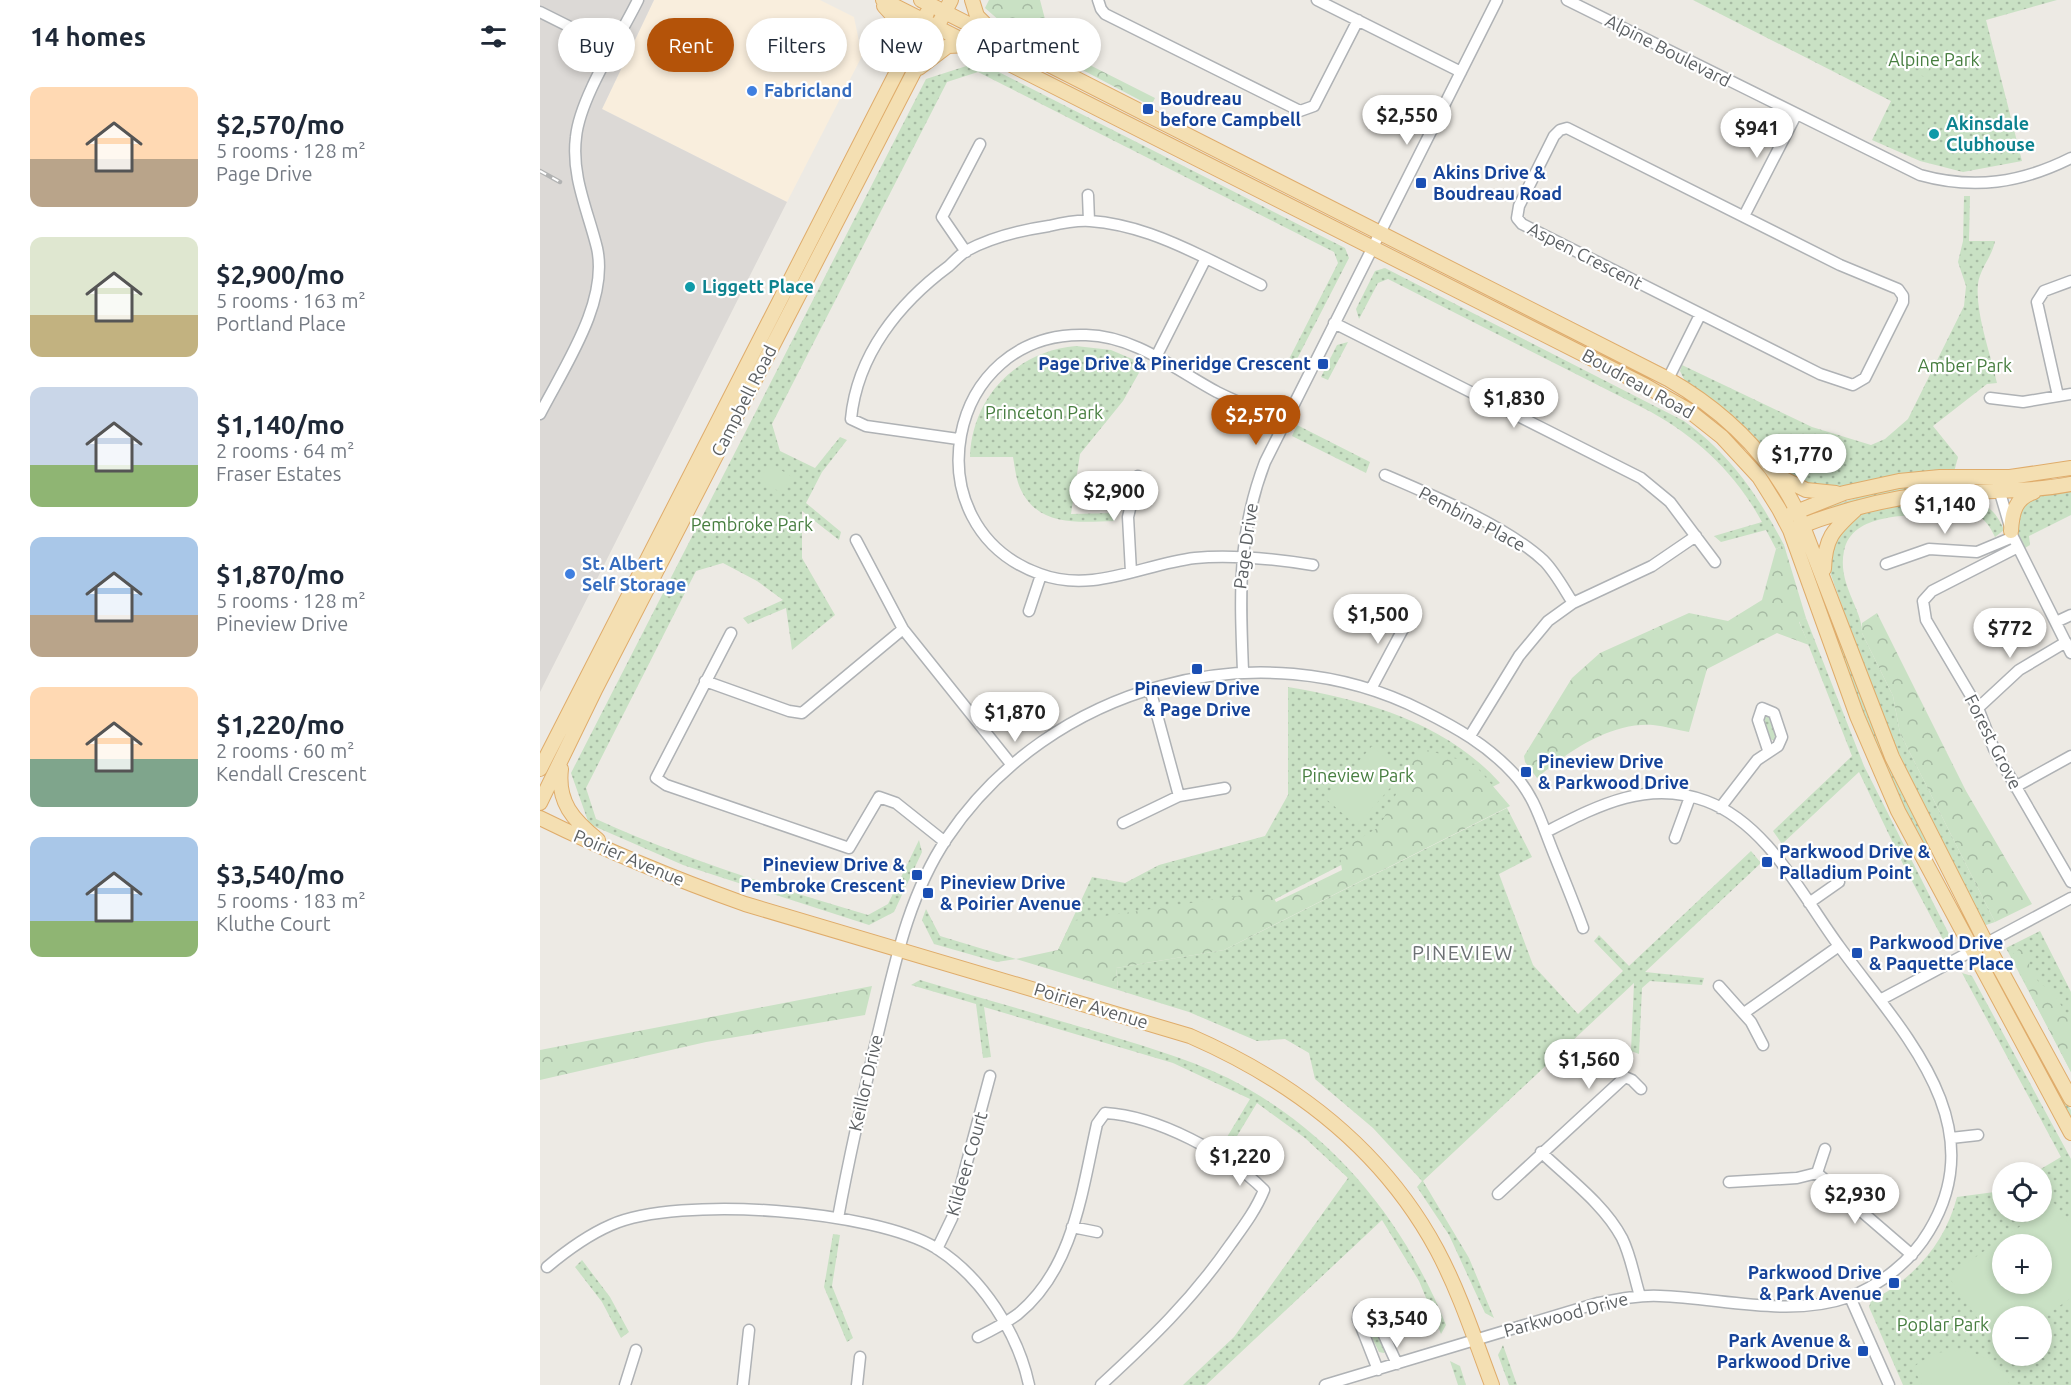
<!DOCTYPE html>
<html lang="en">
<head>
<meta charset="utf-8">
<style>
  body { margin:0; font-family:Ubuntu,sans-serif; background:#f2f2f3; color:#1f2937; height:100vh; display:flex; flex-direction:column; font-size:22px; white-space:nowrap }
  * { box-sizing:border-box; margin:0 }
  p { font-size:20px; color:#747a83 }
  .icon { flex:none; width:33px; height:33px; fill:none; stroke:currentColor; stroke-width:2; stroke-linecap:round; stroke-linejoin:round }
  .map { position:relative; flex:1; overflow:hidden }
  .drawer { display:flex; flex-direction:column; background:#fff; width:540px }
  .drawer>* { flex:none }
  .hud { position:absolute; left:18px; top:18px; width:570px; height:54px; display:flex; gap:12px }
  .tools { position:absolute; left:1452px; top:1162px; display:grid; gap:12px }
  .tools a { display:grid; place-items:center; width:60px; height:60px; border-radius:50%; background:#fff; box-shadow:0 3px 9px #0003; font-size:30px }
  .price { position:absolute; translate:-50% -51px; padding:0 14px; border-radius:21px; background:#fff; color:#222; font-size:20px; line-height:39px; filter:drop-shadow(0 2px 3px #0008) }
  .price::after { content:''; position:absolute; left:50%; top:36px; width:18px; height:14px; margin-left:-9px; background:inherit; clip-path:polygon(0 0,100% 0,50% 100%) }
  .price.active { background:#b45309; color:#fff }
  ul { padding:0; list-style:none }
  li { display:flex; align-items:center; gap:18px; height:150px; padding:0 30px }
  li span { display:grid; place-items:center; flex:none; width:168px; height:120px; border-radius:12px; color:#555 }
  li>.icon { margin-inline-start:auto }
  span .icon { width:72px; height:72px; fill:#fffc; stroke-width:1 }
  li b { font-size:26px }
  h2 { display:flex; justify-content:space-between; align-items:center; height:72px; padding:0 30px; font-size:26px }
  .chip { padding:0 21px; border-radius:27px; background:#fff; box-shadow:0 3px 9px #0003; font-size:21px; line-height:54px }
  .chip.active { background:#b45309; color:#fff }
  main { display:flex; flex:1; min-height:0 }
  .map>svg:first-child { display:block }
  .commercial { fill:#f9eedd }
  .industrial { fill:#dcd9d6 }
  .grass { fill:url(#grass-dots); fill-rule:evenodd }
  .forest { fill:url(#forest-crowns) }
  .pitch { fill:#c9e1c4; fill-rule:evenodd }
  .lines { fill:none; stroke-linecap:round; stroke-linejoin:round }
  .minor-casing { stroke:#afb2b5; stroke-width:13 }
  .major-casing { stroke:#dfac6b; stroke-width:16 }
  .minor { stroke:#fff; stroke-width:10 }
  .major { stroke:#f4dfb2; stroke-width:14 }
  .rail-casing { stroke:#b2b3b3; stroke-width:4.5 }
  .rail { stroke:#fff; stroke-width:2; stroke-dasharray:7; stroke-linecap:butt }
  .shop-dot { fill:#3f7fe0; stroke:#fff; stroke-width:2 }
  .transit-dot { fill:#1a4fb4; stroke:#fff; stroke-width:2 }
  .culture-dot { fill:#0f9aa8; stroke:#fff; stroke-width:2 }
  .labels { text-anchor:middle; stroke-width:4.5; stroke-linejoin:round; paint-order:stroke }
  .street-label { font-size:18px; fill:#5c6063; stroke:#fff }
  .park-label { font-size:18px; fill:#477e40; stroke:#fff }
  .shop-label { font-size:18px; font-weight:bold; fill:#366cbe; stroke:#fff; text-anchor:start }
  .transit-label { font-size:18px; font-weight:bold; fill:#164399; stroke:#fff; text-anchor:start }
  .culture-label { font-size:18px; font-weight:bold; fill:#0d838f; stroke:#fff; text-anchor:start }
  .neighbourhood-label { font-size:20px; letter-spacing:1.5px; fill:#6d7275; stroke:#fff }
</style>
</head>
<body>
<main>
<section class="drawer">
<h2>14 homes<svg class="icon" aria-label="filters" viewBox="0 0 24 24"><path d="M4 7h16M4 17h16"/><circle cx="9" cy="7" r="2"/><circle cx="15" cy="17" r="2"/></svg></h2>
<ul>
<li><span style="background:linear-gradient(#ffd9b3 60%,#b9a48a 0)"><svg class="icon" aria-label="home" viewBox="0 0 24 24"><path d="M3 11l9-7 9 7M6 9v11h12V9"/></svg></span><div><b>$2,570/mo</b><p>5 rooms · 128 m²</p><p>Page Drive</p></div></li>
<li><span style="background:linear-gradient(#dfe7d0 65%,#c2b280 0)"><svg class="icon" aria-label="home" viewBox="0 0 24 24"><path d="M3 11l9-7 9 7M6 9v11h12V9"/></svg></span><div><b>$2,900/mo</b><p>5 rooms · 163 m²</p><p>Portland Place</p></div></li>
<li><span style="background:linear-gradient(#c9d6e8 65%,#8fb573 0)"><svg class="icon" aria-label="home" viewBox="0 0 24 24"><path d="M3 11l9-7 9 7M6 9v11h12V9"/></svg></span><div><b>$1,140/mo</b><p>2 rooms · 64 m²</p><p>Fraser Estates</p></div></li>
<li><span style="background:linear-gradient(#a9c7e8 65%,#b9a48a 0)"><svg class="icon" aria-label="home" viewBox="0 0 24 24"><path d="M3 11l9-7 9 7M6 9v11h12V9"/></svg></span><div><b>$1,870/mo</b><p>5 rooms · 128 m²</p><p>Pineview Drive</p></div></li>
<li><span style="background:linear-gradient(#ffd9b3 60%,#7fa58c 0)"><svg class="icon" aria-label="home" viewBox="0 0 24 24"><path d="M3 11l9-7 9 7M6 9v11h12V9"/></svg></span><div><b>$1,220/mo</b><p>2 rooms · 60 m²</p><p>Kendall Crescent</p></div></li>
<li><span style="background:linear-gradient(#a9c7e8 70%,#8fb573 0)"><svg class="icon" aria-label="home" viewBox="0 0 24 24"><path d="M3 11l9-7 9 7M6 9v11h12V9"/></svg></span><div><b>$3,540/mo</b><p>5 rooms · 183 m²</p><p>Kluthe Court</p></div></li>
</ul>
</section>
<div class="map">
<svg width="1531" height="1385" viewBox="0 0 1531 1385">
  <defs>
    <pattern id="grass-dots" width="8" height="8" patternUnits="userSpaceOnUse" patternTransform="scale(1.5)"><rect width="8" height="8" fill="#c9e1c4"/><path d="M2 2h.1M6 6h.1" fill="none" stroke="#a6baa3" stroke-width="1.8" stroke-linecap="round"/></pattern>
    <pattern id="forest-crowns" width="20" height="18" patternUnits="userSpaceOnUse" patternTransform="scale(1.5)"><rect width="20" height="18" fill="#c9e1c4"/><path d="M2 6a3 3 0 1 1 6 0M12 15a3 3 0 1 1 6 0" fill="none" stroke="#a6baa3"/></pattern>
  </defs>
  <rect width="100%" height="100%" fill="#edeae4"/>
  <!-- commercial -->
  <path class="commercial" d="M114 0H280L314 17 322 56 247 202 62 109Z"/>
  <!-- industrial -->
  <path class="industrial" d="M0 0H114L62 109 247 202 0 692Z"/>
  <!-- grass -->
  <path class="grass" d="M1153 0H1517L1446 20 1482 161 1423 172 1380 161 1332 140 1351 101Z
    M439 62 805 248 809 258 755 363 748 361 798 263 794 252 438 72 407 82 232 424 240 451 275 468 300 437 307 440 282 472 266 503 301 532 299 540 262 511V558L295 615 252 650 246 608 208 624 203 618 243 600 217 581 183 563 156 571 46 788 56 819C144 859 235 887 328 915L348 904 379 840 382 852 354 912 329 925 143 865 49 824 31 773 386 79Z
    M1424 196H1430L1429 241H1455C1452 257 1440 268 1438 284 1435 312 1451 355 1457 383L1447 384 1393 426 1418 457 1414 472C1373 478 1311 493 1272 487 1247 483 1171 402 1145 381L1140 371 1142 365 1272 427 1331 445 1345 439 1368 419 1424 306 1426 286 1418 262 1423 241Z
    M845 268 1144 421C1190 454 1218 495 1244 545L1236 549 1226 530 1181 542 1174 536 1222 522C1196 474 1159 439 1111 412L848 279 838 283 819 319 816 309 835 271Z
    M808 342 788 380 781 377 797 345Z
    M536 346 571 350 604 364 583 401 540 454 531 514 575 513 574 521C539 522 499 527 481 490 476 480 475 468 473 457H430C432 397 477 351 536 346Z
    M757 425 830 462 826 473 752 436Z
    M1393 482 1441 483 1449 487 1282 513 1274 514 1273 512 1338 491Z
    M1531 489V515L1489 536 1490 545 1483 549C1473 529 1475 506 1497 495 1506 490 1521 491 1531 489Z
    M1415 498C1441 500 1454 506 1464 530L1455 537C1450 526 1443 516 1431 512 1422 509 1408 513 1399 514 1369 516 1312 512 1304 551 1297 584 1323 610 1322 633L1353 696 1360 733 1455 922 1446 925 1441 920 1388 821 1341 717 1290 572 1294 540 1319 513 1354 504Z
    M1262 537 1265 538 1336 732 1392 851H1389C1331 756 1299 648 1261 544Z
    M1266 618 1324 766 1411 938 1408 949 1363 864 1319 772 1242 844 1233 831 1312 756 1259 621Z
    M748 687C826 700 906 723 960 783L691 922 518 950 552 877 585 883 619 865 725 836 748 795Z
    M1223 715H1229L1237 737 1235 741 1230 739 1222 719Z
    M967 808 992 857 959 874 993 965 1038 1014 1083 971 1054 941 1059 935 1089 966 1211 851 1221 863 1105 972 1164 978 1162 985 1110 981 1102 988 1099 1054 1091 1051 1094 983 883 1181 929 1258 954 1318 945 1313 909 1235 877 1187 882 1181 833 1128 775 1079 769 1053 745 1039 717 1041 649 1012 578 990 576 968 684 950Z
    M386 909 400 936 476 959 457 962 394 944 382 920Z
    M1500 931 1531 992V1072L1466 948Z
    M1422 973 1432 976 1531 1159V1385H1363L1329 1307 1331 1301C1373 1279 1405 1244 1417 1197L1462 1191V1212H1502V1173H1494L1521 1157ZM1462 1245H1502V1284H1462ZM1462 1317H1502V1356H1462Z
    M380 980C437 997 494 1013 551 1030 597 1044 644 1057 688 1078 791 1130 864 1220 906 1325L901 1334 879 1281 842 1220 666 1385H643L694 1337 808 1178 765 1138 717 1103 691 1146 684 1142 710 1099 633 1063 444 1007 451 1057 443 1058 436 1004 371 985Z
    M1491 1042 1531 1110V1121L1489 1043Z
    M293 1234 300 1235 292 1286 313 1338 307 1342 284 1287Z
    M42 1260 70 1297 89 1332 81 1338 62 1302 35 1267Z
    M826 1314H829L846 1351 844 1353 839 1352 823 1319Z
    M963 1345 977 1385H969L958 1355Z
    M910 1361 920 1366 926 1385H918Z"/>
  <!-- forest -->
  <path class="forest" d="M449 0H500L512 46 615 98 611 106 476 35 445 8Z
    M1244 545 1266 618 1259 622 1269 645 1237 633 1167 669 1149 732C1137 730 1125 726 1113 725 1071 722 1027 752 997 778L985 762 984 756 1032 678 1060 653 1149 613 1188 621 1222 600 1236 549Z
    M1337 613 1426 791 1492 904 1455 922 1360 733 1353 696 1322 633V623Z
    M880 748 934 764 970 806 684 950 576 968 578 990 476 959 518 950 532 921 730 891 736 902 802 870 799 851 839 827Z
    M1479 949 1490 952 1489 968 1500 984 1512 990 1531 1022V1072L1471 956Z
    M332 986 325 1015 166 1042 0 1080V1050Z"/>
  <!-- pitch -->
  <path class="pitch" d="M1386 59 1393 62 1385 77 1378 74Z
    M230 463 252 477 241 493 220 479Z
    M832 746 863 773 817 826 786 799Z
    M1514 1203 1531 1228V1298L1502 1318 1462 1317V1345L1458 1348 1408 1276ZM1462 1245H1502V1284H1462Z
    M1420 1350C1442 1353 1460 1364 1470 1385H1382L1373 1367 1395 1353Z"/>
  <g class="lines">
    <defs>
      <path id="minor" d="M558 0 561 9 565 14 760 111 774 106 818 20
        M777 0 921 72
        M1027 0 1380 175C1434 190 1481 183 1531 158
        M0 12 74 49
        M1027 128 1300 265 1358 289 1363 296V302L1325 378 1313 385 1280 374 982 224 977 218 979 206 1014 136 1020 130Z
        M548 195 549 221
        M1204 216 1256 115
        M426 252 402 217 440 144
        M666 258 721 285
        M794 323 1101 478 1130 502 1175 562
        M1128 379 1160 315
        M1518 396 1497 302 1504 291 1531 281
        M1450 398 1483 402 1531 394
        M0 414C24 367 69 302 57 248 48 211 31 176 36 137 40 97 80 37 98 0
        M744 421C722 412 699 403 677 392 636 370 595 336 546 335 405 330 369 527 500 574 553 594 603 564 655 558 693 554 735 559 773 565
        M418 439 326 426 311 419C317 355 359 303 409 266 414 261 420 255 426 251 450 238 482 230 509 226 522 223 536 220 550 221 592 224 629 240 666 258L616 357
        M845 475C892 495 968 527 1004 561 1015 572 1024 589 1033 603
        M1458 486 1473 537 1531 653
        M316 540 363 629 471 764
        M1478 547 1392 591 1383 601 1386 620 1438 708 1454 749 1531 882
        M1346 564 1389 549 1437 552 1473 537
        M591 572 588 517 598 476
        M489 611 501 575
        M1516 622 1531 615
        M191 633 116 778 126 785 309 848 339 797 356 803 405 842
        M703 671C700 595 697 535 725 462L957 0
        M165 681 249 711 262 713 363 629
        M610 689 639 796
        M831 689 871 614
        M1438 708 1479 670 1526 642
        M930 736 979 656 1008 621 1033 603 1112 566 1156 536
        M1475 787 1531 756
        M1180 808 1217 760 1238 746 1242 737 1234 713 1222 708 1218 720 1228 750
        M583 823 639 796 685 788
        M1135 838 1150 797
        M1269 903 1299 882
        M1179 986 1211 1022 1223 1045
        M1340 1000 1531 898
        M1204 1013 1299 946
        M1411 1138 1438 1135
        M1001 1152C1028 1178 1064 1204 1082 1238 1091 1256 1094 1277 1100 1296
        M1277 1173 1372 1255
        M1277 1173 1285 1149
        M1189 1182 1257 1178 1277 1173
        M958 1194 1085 1077 1092 1080 1101 1089
        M298 1218C310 1152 325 1087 341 1021 356 958 370 893 407 838 509 686 718 627 883 711 917 728 947 745 973 773 995 796 1002 825 1014 854 1024 879 1034 903 1043 928
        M532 1227 557 1232
        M397 1249 412 1218 450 1076
        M7 1267C26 1251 48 1235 71 1225 139 1195 334 1210 396 1248 442 1277 478 1333 489 1385
        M1310 1297 1349 1385
        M438 1337C452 1330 466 1323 478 1314 534 1268 542 1190 557 1124L565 1113C617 1116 687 1153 724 1190 716 1210 703 1227 690 1245 651 1301 611 1339 561 1385
        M838 1370 818 1319 819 1311 823 1308 833 1311 857 1364
        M85 1385 96 1350
        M203 1385 209 1330
        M317 1385 320 1357
        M785 1385 1058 1303C1079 1299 1099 1295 1120 1296 1181 1298 1250 1318 1309 1297 1341 1285 1372 1260 1389 1231 1455 1122 1360 1030 1299 946 1262 896 1228 824 1166 801 1107 779 1057 806 1006 832"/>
      <path id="major" d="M343 0 1106 386 1148 410 1182 437 1219 477 1239 509 1250 530 1317 716 1358 811 1531 1133
        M381 0 1128 379C1184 411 1228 453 1257 511L1352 757 1446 943 1531 1099
        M432 0 437 16 452 31
        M344 6 363 27 365 55
        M379 68 408 46 430 45
        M1238 476 1266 490 1296 493
        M1251 514 1304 493 1359 481 1400 477H1470L1531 468
        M1256 528C1299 511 1344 499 1389 494 1437 490 1484 493 1531 484
        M1471 531C1472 513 1475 498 1494 492
        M1284 569C1285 538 1293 530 1315 510
        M0 769 387 13
        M21 769C17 802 33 820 58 840
        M0 803 56 688 411 0
        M0 818C67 851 135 879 205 904L650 1036C753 1081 842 1148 897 1250 920 1293 935 1340 952 1385"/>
    </defs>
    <!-- minor casing -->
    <use href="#minor" class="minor-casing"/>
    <!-- major casing -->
    <use href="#major" class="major-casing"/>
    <!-- minor -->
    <use href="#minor" class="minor"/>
    <!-- major -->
    <use href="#major" class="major"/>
    <defs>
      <path id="rail" d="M0 171 20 182"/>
    </defs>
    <!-- rail casing -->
    <use href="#rail" class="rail-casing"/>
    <!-- rail -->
    <use href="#rail" class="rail"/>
  </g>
  <!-- markers -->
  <g class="shop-dot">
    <circle cx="212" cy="91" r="6"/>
    <circle cx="30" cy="574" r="6"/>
  </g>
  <g class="transit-dot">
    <rect x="602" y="103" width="12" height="12" rx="3"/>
    <rect x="875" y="177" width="12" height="12" rx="3"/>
    <rect x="777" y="358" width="12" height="12" rx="3"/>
    <rect x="651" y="663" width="12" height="12" rx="3"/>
    <rect x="980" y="766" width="12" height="12" rx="3"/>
    <rect x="1221" y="856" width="12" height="12" rx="3"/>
    <rect x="371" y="869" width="12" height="12" rx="3"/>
    <rect x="382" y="887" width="12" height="12" rx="3"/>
    <rect x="1311" y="947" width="12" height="12" rx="3"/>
    <rect x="1348" y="1277" width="12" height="12" rx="3"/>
    <rect x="1317" y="1345" width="12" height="12" rx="3"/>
  </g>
  <g class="culture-dot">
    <circle cx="1394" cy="134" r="6"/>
    <circle cx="150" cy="287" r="6"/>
  </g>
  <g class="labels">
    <!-- street labels -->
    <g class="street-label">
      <text transform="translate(1128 51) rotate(27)" y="6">Alpine Boulevard</text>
      <text transform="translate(1045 256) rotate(27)" y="6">Aspen Crescent</text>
      <text transform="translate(1098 384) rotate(29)" y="6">Boudreau Road</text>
      <text transform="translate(204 401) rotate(-63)" y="6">Campbell Road</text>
      <text transform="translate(932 519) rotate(28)" y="6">Pembina Place</text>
      <text transform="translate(706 546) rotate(-82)" y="6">Page Drive</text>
      <text transform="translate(1453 742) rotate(63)" y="6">Forest Grove</text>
      <text transform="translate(89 858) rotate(23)" y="6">Poirier Avenue</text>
      <text transform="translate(551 1006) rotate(17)" y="6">Poirier Avenue</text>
      <text transform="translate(326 1083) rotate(-77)" y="6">Keillor Drive</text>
      <text transform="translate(427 1164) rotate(-74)" y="6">Kildeer Court</text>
      <text transform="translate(1026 1315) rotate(-15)" y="6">Parkwood Drive</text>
    </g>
    <!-- park labels -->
    <g class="park-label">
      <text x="1394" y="66">Alpine Park</text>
      <text x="1425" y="372">Amber Park</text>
      <text x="504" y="419">Princeton Park</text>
      <text x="212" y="531">Pembroke Park</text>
      <text x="818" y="782">Pineview Park</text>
      <text x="1403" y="1331">Poplar Park</text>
    </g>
    <!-- shop labels -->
    <g class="shop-label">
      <text x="224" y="97">Fabricland</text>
      <text x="42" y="570">St. Albert<tspan x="42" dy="21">Self Storage</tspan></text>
    </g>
    <!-- transit labels -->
    <g class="transit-label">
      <text x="620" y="105">Boudreau<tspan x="620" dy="21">before Campbell</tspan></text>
      <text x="893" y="179">Akins Drive &amp;<tspan x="893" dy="21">Boudreau Road</tspan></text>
      <text x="771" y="370" text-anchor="end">Page Drive &amp; Pineridge Crescent</text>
      <text x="657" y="695" text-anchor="middle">Pineview Drive<tspan x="657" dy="21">&amp; Page Drive</tspan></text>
      <text x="998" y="768">Pineview Drive<tspan x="998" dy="21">&amp; Parkwood Drive</tspan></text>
      <text x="1239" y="858">Parkwood Drive &amp;<tspan x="1239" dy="21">Palladium Point</tspan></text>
      <text x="365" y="871" text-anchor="end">Pineview Drive &amp;<tspan x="365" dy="21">Pembroke Crescent</tspan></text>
      <text x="400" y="889">Pineview Drive<tspan x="400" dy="21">&amp; Poirier Avenue</tspan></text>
      <text x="1329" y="949">Parkwood Drive<tspan x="1329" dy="21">&amp; Paquette Place</tspan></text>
      <text x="1342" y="1279" text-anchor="end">Parkwood Drive<tspan x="1342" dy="21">&amp; Park Avenue</tspan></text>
      <text x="1311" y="1347" text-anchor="end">Park Avenue &amp;<tspan x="1311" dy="21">Parkwood Drive</tspan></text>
    </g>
    <!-- culture labels -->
    <g class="culture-label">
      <text x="1406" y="130">Akinsdale<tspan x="1406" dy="21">Clubhouse</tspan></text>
      <text x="162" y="293">Liggett Place</text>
    </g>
    <!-- neighbourhood labels -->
    <g class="neighbourhood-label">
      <text x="923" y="960">PINEVIEW</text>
    </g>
  </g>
</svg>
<div class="tools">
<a><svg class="icon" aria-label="locate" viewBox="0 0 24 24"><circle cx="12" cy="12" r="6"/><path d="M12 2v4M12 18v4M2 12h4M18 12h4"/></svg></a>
<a>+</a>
<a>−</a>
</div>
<b class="price" style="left:867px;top:146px">$2,550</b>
<b class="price" style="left:1217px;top:159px">$941</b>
<b class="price" style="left:974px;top:429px">$1,830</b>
<b class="price active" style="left:716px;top:446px">$2,570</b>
<b class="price" style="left:1262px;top:485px">$1,770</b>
<b class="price" style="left:574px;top:522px">$2,900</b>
<b class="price" style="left:1405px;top:535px">$1,140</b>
<b class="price" style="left:838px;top:645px">$1,500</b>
<b class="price" style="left:1470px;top:659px">$772</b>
<b class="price" style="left:475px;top:743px">$1,870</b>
<b class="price" style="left:1049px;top:1090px">$1,560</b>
<b class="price" style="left:700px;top:1187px">$1,220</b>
<b class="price" style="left:1315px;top:1225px">$2,930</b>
<b class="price" style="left:857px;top:1349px">$3,540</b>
<div class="hud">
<a class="chip">Buy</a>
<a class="chip active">Rent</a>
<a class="chip">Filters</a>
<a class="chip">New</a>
<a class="chip">Apartment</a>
</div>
</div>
</main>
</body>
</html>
